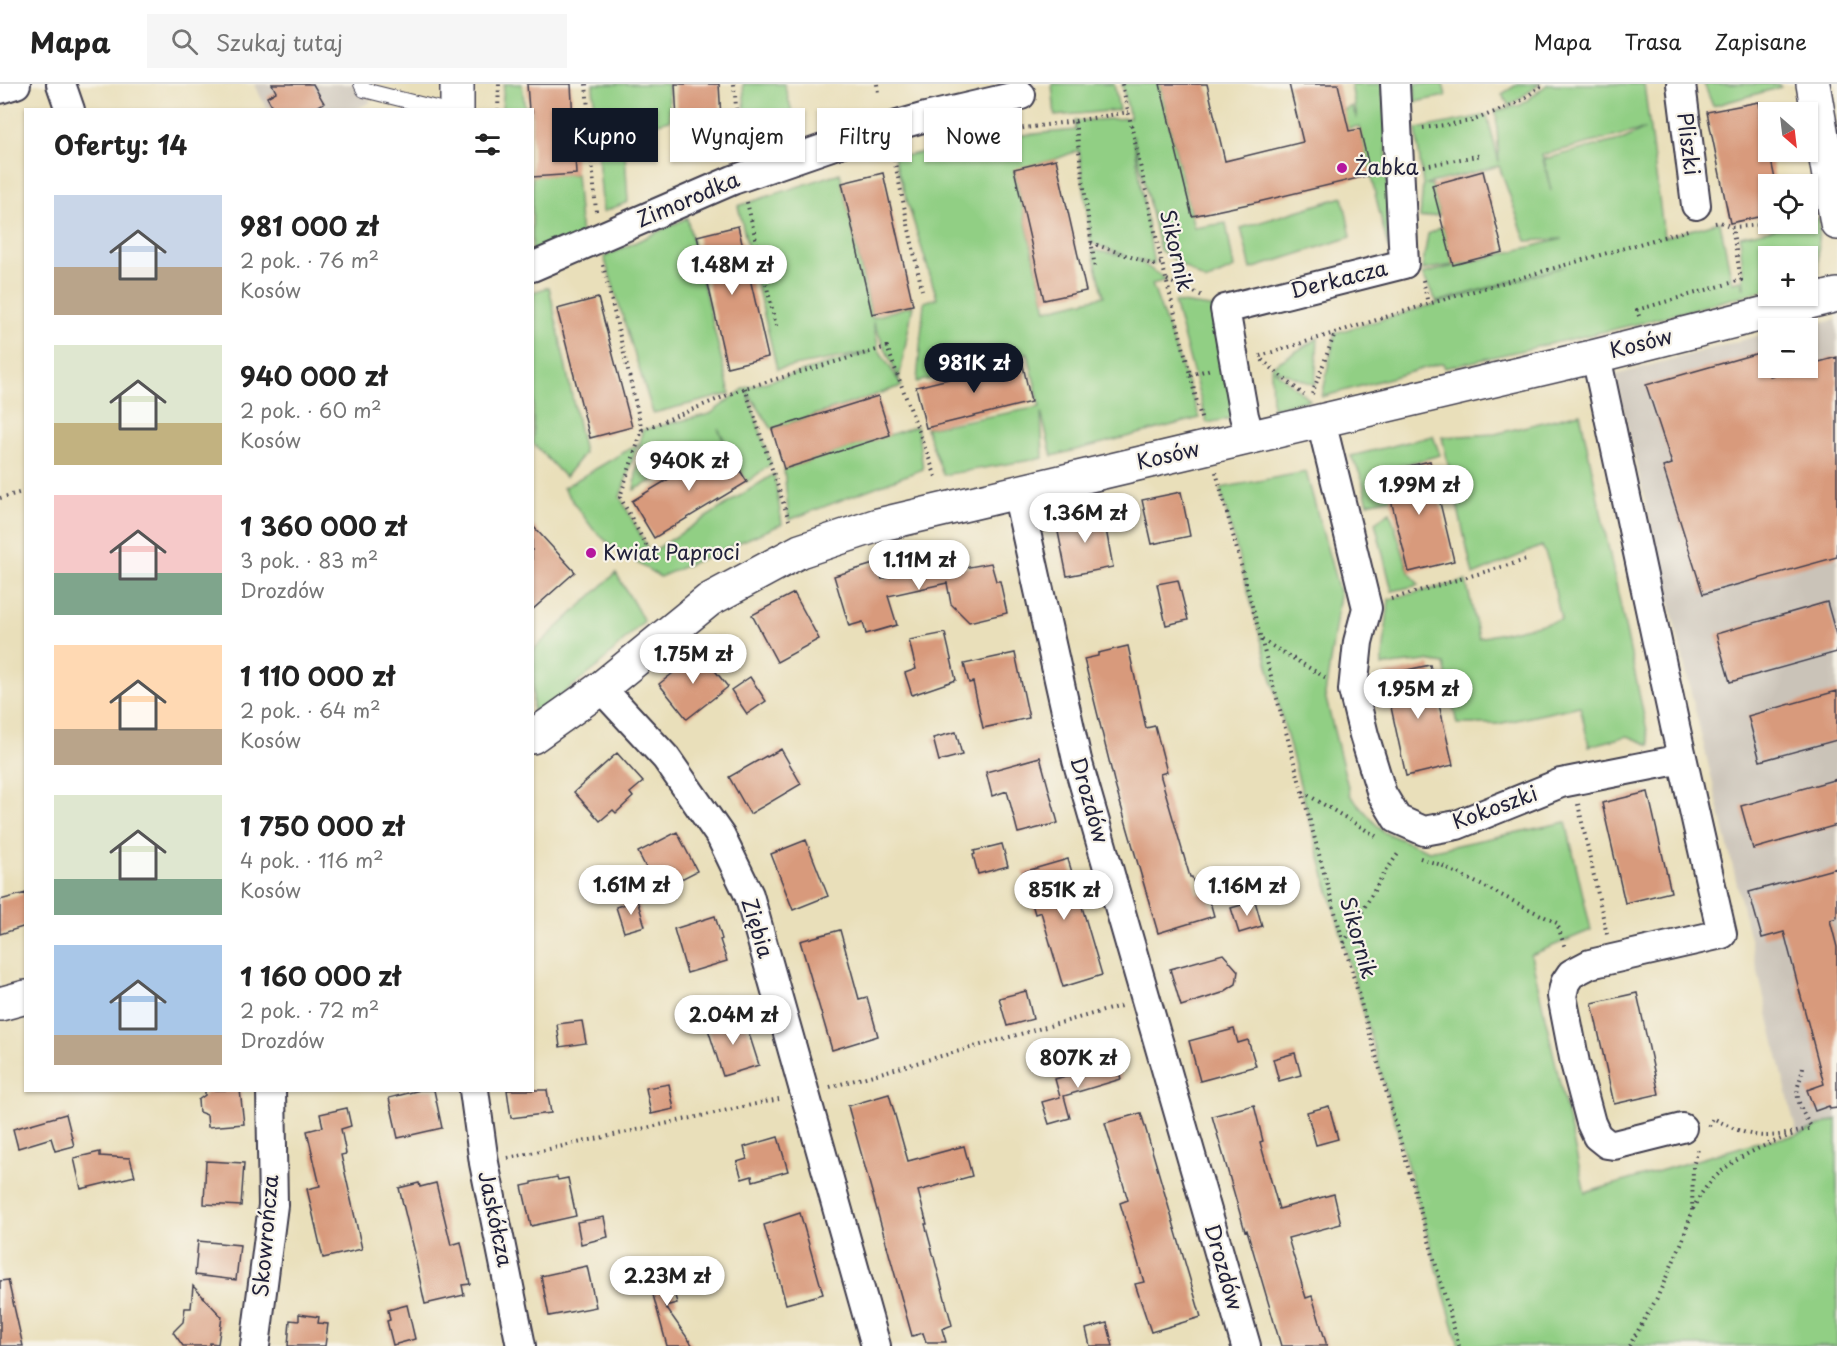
<!DOCTYPE html>
<html lang="pl">
<head>
<meta charset="utf-8">
<style>
  body { margin:0; font-family:"Playpen Sans",sans-serif; background:#f6f6f6; color:#222; height:100vh; display:flex; flex-direction:column; font-size:22px; white-space:nowrap }
  * { box-sizing:border-box; margin:0 }
  p { font-size:20px; color:#767676 }
  .icon { flex:none; width:33px; height:33px; fill:none; stroke:currentColor; stroke-width:2; stroke-linecap:round; stroke-linejoin:round }
  .map { position:relative; flex:1; overflow:hidden }
  .drawer { position:absolute; left:24px; top:24px; width:510px; height:984px; display:flex; flex-direction:column; background:#fff; border-radius:0px; box-shadow:0 2px 4px #0004 }
  .drawer>* { flex:none }
  .guide { position:absolute; left:552px; top:24px; width:570px; height:54px; display:flex; gap:12px }
  .needle { width:39px; rotate:152deg }
  .tools { position:absolute; left:1758px; top:18px; display:grid; gap:12px }
  .tools a { display:grid; place-items:center; width:60px; height:60px; border-radius:0px; background:#fff; box-shadow:0 2px 4px #0004; font-size:30px }
  .price { position:absolute; translate:-50% -51px; padding:0 14px; border-radius:21px; background:#fff; color:#222; font-size:20px; line-height:39px; filter:drop-shadow(0 2px 3px #0008) }
  .price::after { content:''; position:absolute; left:50%; top:36px; width:18px; height:14px; margin-left:-9px; background:inherit; clip-path:polygon(0 0,100% 0,50% 100%) }
  .price.selected { background:#111827; color:#fff }
  ul { padding:0; list-style:none }
  li { display:flex; align-items:center; gap:18px; height:150px; padding:0 30px }
  li span { display:grid; place-items:center; flex:none; width:168px; height:120px; border-radius:0px; color:#555 }
  li>.icon { margin-inline-start:auto }
  span .icon { width:72px; height:72px; fill:#fffc; stroke-width:1 }
  li b { font-size:26px }
  h2 { display:flex; justify-content:space-between; align-items:center; height:72px; padding:0 30px; font-size:26px }
  .tag { padding:0 21px; border-radius:0px; background:#fff; box-shadow:0 2px 4px #0004; font-size:21px; line-height:54px }
  .tag.selected { background:#111827; color:#fff }
  header { display:flex; align-items:center; gap:36px; box-sizing:border-box; height:84px; padding:0 30px; background:#fff; border-bottom:2px solid #e0e0e0 }
  header strong { font-size:28px }
  nav { display:flex; gap:33px; margin-inline-start:auto; font-size:21px }
  .search { width:420px; height:54px; background:#f6f6f6; display:flex; align-items:center; gap:15px; box-sizing:border-box; padding:0 21px; border-radius:0px; color:#767676; font-size:22px }
  .map>svg:first-child { display:block }
  .industrial { fill:#cac3b8 }
  .green { fill:#91cf84; stroke:#5a7860; stroke-width:1.5; fill-rule:evenodd }
  .building { fill:#d89a7c }
  .lines { fill:none; stroke-linecap:round; stroke-linejoin:round }
  .service-casing { stroke:#403e4e; stroke-width:16 }
  .minor-casing { stroke:#403e4e; stroke-width:32 }
  .tertiary-casing { stroke:#403e4e; stroke-width:36 }
  .path { stroke:#403e4e; stroke-width:4; stroke-dasharray:1.5 4.5; stroke-linecap:butt }
  .service { stroke:#fff; stroke-width:14 }
  .minor { stroke:#fff; stroke-width:28 }
  .tertiary { stroke:#fff; stroke-width:33 }
  .poi-dot { fill:#b5179e; stroke:#f7f3e8; stroke-width:2 }
  .labels { text-anchor:middle; stroke-width:4.5; stroke-linejoin:round; paint-order:stroke }
  .street-label { font-size:21px; fill:#22223b; stroke:#f7f3e8 }
  .poi-label { font-size:21px; fill:#22223b; stroke:#f7f3e8; text-anchor:start }
</style>
</head>
<body>
<header>
<strong>Mapa</strong>
<div class="search"><svg class="icon" aria-label="search" viewBox="0 0 24 24"><circle cx="10" cy="10" r="6"/><path d="M15 15l6 6"/></svg>Szukaj tutaj</div>
<nav><a>Mapa</a><a>Trasa</a><a>Zapisane</a></nav>
</header>
<div class="map">
<svg width="1837" height="1262" viewBox="0 0 1837 1262">
  <rect width="100%" height="100%" fill="#f7f3e8"/>
  <filter id="ink" filterUnits="userSpaceOnUse"><feTurbulence type="fractalNoise" baseFrequency=".0167" numOctaves="2"/><feDisplacementMap in="SourceGraphic" scale="12" xChannelSelector="R" yChannelSelector="G"/><feConvolveMatrix kernelMatrix="1 2 1 2 8 2 1 2 1" color-interpolation-filters="sRGB"/></filter>
  <filter id="wash" filterUnits="userSpaceOnUse"><feTurbulence type="fractalNoise" baseFrequency=".008" numOctaves="4" result="noise"/><feDisplacementMap in="SourceGraphic" scale="24" xChannelSelector="R" yChannelSelector="G"/><feGaussianBlur stdDeviation="1.35" result="paint"/><feColorMatrix in="noise" values="0 0 0 0 0 0 0 0 0 0 0 0 0 0 0 0 0 1.4 0 .05"/><feComposite in="paint" operator="in"/></filter>
  <g filter="url(#wash)">
    <rect width="100%" height="100%" fill="#e9dfba"/>
    <!-- industrial -->
    <path class="industrial" d="M254 0H362L371 18 356 25H267Z
      M1837 236V1035L1797 1051 1615 291 1768 249V284H1808V244H1792Z"/>
    <!-- green -->
    <path class="green" d="M504 0H522L525 25H502Z
      M593 0H668L670 36 596 54Z
      M743 0H784L796 41 748 64Z
      M1052 0H1114L1119 26 1055 32Z
      M1122 0H1160L1194 144 1226 139 1234 184 1206 197 1160 166 1133 51 1154 181 1136 175 1167 196 1152 200 1200 334 1052 372 1041 328 1043 374 943 391 926 344 1040 323 1028 269 917 298 924 218 937 214 894 74 992 54 1076 46 1075 37 1130 34ZM1079 66 1091 159 1126 172 1092 166 1104 212 1046 226 1014 86 1056 75Z
      M1351 0H1382L1386 30 1388 164 1359 42 1312 51 1309 34 1344 26 1352 22 1357 35Z
      M1415 0H1443L1446 12 1415 18Z
      M1518 0H1540L1509 22 1502 10Z
      M1548 0H1644L1664 153 1720 138 1732 198 1741 196 1744 205 1740 152 1795 140H1808V137L1819 134 1818 194 1808 196V172H1768V205L1641 239 1445 284 1443 279 1322 313 1335 249 1566 182 1437 218 1422 190 1562 155 1526 157 1499 82 1426 100 1432 101 1440 131 1420 134 1423 101 1416 45 1487 31 1499 78 1496 27 1521 21ZM1645 45 1624 55 1544 75 1551 107 1542 71Z
      M1704 0H1779L1781 3 1713 22Z
      M624 52 628 118 603 128 597 60Z
      M840 89 872 234 913 221 899 295 873 238 879 266 902 302 772 345 747 307 771 380 747 398 718 344 725 361 634 406 642 346 710 330 745 304 870 268 777 285 738 122Z
      M576 90 581 153 532 171V92Z
      M1343 113 1351 153 1251 185 1241 144Z
      M687 134 730 310 653 329 604 173Z
      M1443 142 1453 181 1422 186 1428 150Z
      M549 203 584 369 565 393 533 359V208Z
      M1174 218 1225 225 1244 332 1207 339Z
      M1318 254 1315 301 1273 285 1310 316 1272 324 1271 283Z
      M1580 329 1650 661 1628 652 1589 662 1580 622 1498 640H1457L1444 580 1426 577 1382 582 1389 515 1466 497 1479 554 1561 536 1549 479 1542 462 1473 491 1442 353 1495 350Z
      M917 342 923 385 789 436 784 385Z
      M1433 352 1440 371 1384 386 1391 414 1368 419 1361 392 1351 372Z
      M638 360 620 413 647 463 624 473 593 445 563 404Z
      M1306 388 1340 511 1325 611 1350 711 1383 748 1429 767 1566 738 1591 846 1531 871 1585 1109 1754 1059 1797 1051 1837 1035V1262H1459L1327 800 1220 404Z
      M774 390 782 440 660 493 636 478Z
      M1390 428 1409 488 1419 501 1392 507 1375 438Z
      M616 489 644 537 596 584 533 633V566Z"/>
    <g id="blocks">
      <!-- building -->
      <path class="building" d="M272 0H313L324 19 312 26H274L267 13 276 8Z
        M527 0H571L576 90 532 93V26H529Z
        M675 0H719L722 51 678 54Z
        M1160 0H1207L1225 77 1303 58 1289 0H1338L1349 47 1360 45 1371 91 1258 118 1192 132Z
        M1759 18 1776 100H1768V131L1730 139 1707 28Z
        M1056 75 1086 207 1044 216 1014 85Z
        M1483 87 1503 168 1453 181 1432 101Z
        M883 89 913 221 872 230 842 99Z
        M738 142 768 273 727 283 697 152Z
        M598 214 632 343 590 354 557 225Z
        M1762 268 1770 292 1800 284H1808V281L1837 273V473L1703 510 1663 383 1672 380 1646 301Z
        M1022 277 1031 318 926 344 916 303Z
        M878 312 890 351 784 385 772 345Z
        M725 361 747 398 654 454 632 417Z
        M1430 377 1454 477 1409 488 1384 388Z
        M1181 408 1190 452 1152 460 1142 416Z
        M1103 429 1113 483 1067 492 1056 438Z
        M532 441 575 488 532 526Z
        M949 469 953 486 991 479 996 497H1000L1007 529 969 538 951 520 947 499 888 512 897 541 866 550 863 538 849 542 834 492 877 479 882 495 919 485 917 478Z
        M1178 496 1188 536 1166 541 1157 500Z
        M794 509 819 555 777 578 752 531Z
        M1827 518 1837 554V568L1730 598 1716 550Z
        M945 549 956 596 912 611 905 589 916 585 909 556Z
        M1128 562 1146 644 1155 642 1167 688 1160 690 1190 793H1192L1197 810 1207 807 1214 832 1158 849 1115 701 1084 575 1098 572V569Z
        M700 568 728 603 687 635 659 600Z
        M1015 569 1029 634 983 644 973 598 969 599 964 580Z
        M1430 581 1453 681 1406 692 1384 591Z
        M750 593 766 617 747 630 731 606Z
        M1837 607V656L1760 677 1748 632Z
        M956 648 962 671 939 677 933 654Z
        M781 665 801 700 750 730 729 693 766 672 767 673Z
        M617 669 643 698 630 709 633 713 616 729 613 726 600 737 574 708Z
        M1040 673 1058 739 1018 749 1007 707 992 712 986 688Z
        M1837 695V741L1753 765 1741 722Z
        M1648 708 1671 808 1625 819 1602 719Z
        M677 748 697 787 658 807 638 768Z
        M806 756 828 812 793 826 771 770Z
        M1002 760 1008 782 978 790 973 771 975 770 974 767Z
        M1068 775 1102 891 1063 903 1041 828 1035 830 1023 788Z
        M1837 784V834L1830 836 1837 863V1024L1830 1025 1829 1022 1815 1027 1807 1006 1824 1000 1784 848 1762 854 1749 808Z
        M26 809V842L0 850V816Z
        M637 816 645 842 624 848 616 823Z
        M1255 817 1262 842 1239 849 1231 824Z
        M715 832 722 855 720 856 727 877 687 889 674 845Z
        M840 846 859 915 867 913 878 952 832 966 800 857Z
        M1223 870 1238 887 1236 900 1222 909 1181 922 1170 885Z
        M1026 907 1033 935 1007 942 999 914Z
        M1637 909 1659 1010 1614 1020 1592 919Z
        M743 931 759 981 723 992 707 942Z
        M582 937 586 959 560 963 557 940Z
        M1234 945 1238 959 1248 956 1256 982 1200 997 1189 957Z
        M1295 969 1301 991 1279 997 1273 975Z
        M1116 978 1121 995 1064 1012 1070 1034 1049 1040 1042 1018 1060 1013 1055 995Z
        M669 1000 674 1025 651 1030 646 1004Z
        M205 1006H240L244 1040 208 1043 207 1031 199 1028 198 1016 205 1011Z
        M420 1006H434L442 1044 398 1054 389 1014Z
        M507 1006H547L551 1029 511 1034Z
        M889 1010 908 1077 964 1062 972 1092 918 1107 927 1140H925L952 1241 942 1245 946 1258H926L923 1249 912 1252 848 1022Z
        M1254 1021 1263 1057 1260 1058 1279 1125 1334 1110 1341 1140 1288 1154 1306 1214 1312 1212 1327 1262H1281L1247 1146 1245 1147 1212 1032Z
        M1329 1022 1338 1055 1316 1061 1307 1028Z
        M347 1024 351 1042 341 1045 346 1070 341 1071 362 1165 323 1174 307 1105 320 1102 307 1047 323 1043 320 1030Z
        M1141 1029 1201 1233 1151 1248 1135 1200 1144 1198 1120 1119 1128 1116 1105 1039Z
        M66 1030 74 1062 55 1067 51 1054 18 1064 13 1045Z
        M778 1053 788 1087 753 1097 752 1092 742 1095 737 1078 747 1075 744 1063Z
        M100 1068V1072L130 1074 135 1092 81 1105 74 1074Z
        M206 1077 244 1079 241 1122 204 1120Z
        M557 1093 558 1096 568 1094 576 1132 531 1142 522 1102 532 1100V1098Z
        M419 1099 420 1103 436 1099 451 1161 461 1158 470 1200 462 1201 464 1211 425 1220 414 1169H415L399 1104Z
        M800 1129 823 1210 786 1220 764 1141Z
        M604 1133 608 1153 581 1160 577 1138Z
        M198 1157 240 1161 236 1196 195 1191Z
        M587 1182 596 1223 549 1232 541 1192Z
        M667 1183 677 1219 665 1222 693 1262H667L647 1189Z
        M8 1196 23 1262H0V1197Z
        M193 1202 222 1233 218 1260 210 1259 209 1262H183L173 1248 183 1238 185 1224H191Z
        M407 1221 415 1255 393 1261 387 1237 390 1236 388 1226Z
        M299 1230 319 1233 318 1239 328 1240 325 1262H288L290 1236 299 1237Z
        M1107 1239 1113 1262H1090L1086 1245Z"/>
    </g>
  </g>
  <g filter="url(#ink)">
    <use href="#blocks" fill-opacity="0" stroke="#403e4e" stroke-width="1.5"/>
    <g class="lines">
      <defs>
        <path id="service" d="M361 0 364 6 444 26"/>
        <path id="minor" d="M61 0 70 26
          M1681 0 1696 121
          M0 5 16 0
          M532 183 733 96 866 50 926 33 1021 11
          M1596 272 1675 642 1722 850 1590 880 1571 890 1565 899 1562 912 1575 979 1591 1039 1597 1052 1607 1060 1614 1061 1682 1044
          M1321 337 1367 524 1358 558 1353 606 1364 651 1382 710 1397 735 1424 747 1457 741 1561 699 1682 675
          M1250 352 1244 332 1225 225 1404 180 1395 0
          M1017 408 1077 676 1246 1262
          M601 604 666 674 721 753 749 811 876 1262
          M474 1006 484 1079 521 1262
          M255 1262 273 1121 271 1006"/>
        <path id="tertiary" d="M1813 0 1837 139
          M457 26V0
          M532 653 601 604 709 516 800 467 878 441 1596 272 1837 211
          M0 920 26 913"/>
      </defs>
      <!-- service casing -->
      <use href="#service" class="service-casing"/>
      <!-- minor casing -->
      <use href="#minor" class="minor-casing"/>
      <!-- tertiary casing -->
      <use href="#tertiary" class="tertiary-casing"/>
      <!-- path -->
      <path class="path" d="M586 0 596 128
        M734 0 740 68
        M877 0 878 9
        M1122 0 1162 179 1202 338
        M498 26 499 0
        M1075 37 1129 28
        M1423 44 1472 37 1519 18 1544 0
        M975 51 1075 37 1095 185
        M893 70 922 206
        M1424 82 1482 71
        M747 118 777 246
        M1715 139 1720 138 1732 143 1782 140
        M1091 159 1154 181 1162 179
        M603 181 642 346 620 413 647 463
        M1167 196 1205 213
        M1423 196 1428 220
        M1639 232 1637 226 1741 196 1732 143
        M1260 272 1428 220 1688 146
        M1262 276 1304 311
        M1190 291 1211 285
        M745 304 789 436
        M1312 310 1335 249
        M642 346 745 304 887 263 936 393
        M1216 388 1327 800 1459 1262
        M0 414 26 407
        M1391 515 1526 476
        M1262 556 1328 595
        M1303 708 1376 752
        M1578 720 1607 851
        M1420 774 1441 781 1557 839 1565 864
        M1344 859 1383 791 1400 767
        M1803 983C1802 990 1800 995 1798 1002 1795 1016 1804 1032 1812 1044
        M830 1003 1121 922
        M1709 1042 1713 1034C1755 1057 1767 1055 1812 1044
        M508 1074 779 1015
        M1693 1125C1713 1081 1752 1066 1794 1050
        M1629 1262 1657 1214 1682 1158 1692 1128 1693 1082 1698 1065"/>
      <!-- service -->
      <use href="#service" class="service"/>
      <!-- minor -->
      <use href="#minor" class="minor"/>
      <!-- tertiary -->
      <use href="#tertiary" class="tertiary"/>
    </g>
  </g>
  <!-- markers -->
  <g class="poi-dot">
    <circle cx="1342" cy="84" r="6"/>
    <circle cx="591" cy="469" r="6"/>
  </g>
  <g class="labels">
    <!-- street labels -->
    <g class="street-label">
      <text transform="translate(1688 60) rotate(83)" y="7">Pliszki</text>
      <text transform="translate(688 116) rotate(-23)" y="7">Zimorodka</text>
      <text transform="translate(1176 167) rotate(77)" y="7">Sikornik</text>
      <text transform="translate(1339 196) rotate(-14)" y="7">Derkacza</text>
      <text transform="translate(1641 260) rotate(-14)" y="7">Kosów</text>
      <text transform="translate(1168 372) rotate(-13)" y="7">Kosów</text>
      <text transform="translate(1089 716) rotate(74)" y="7">Drozdów</text>
      <text transform="translate(1495 724) rotate(-20)" y="7">Kokoszki</text>
      <text transform="translate(757 844) rotate(73)" y="7">Ziębia</text>
      <text transform="translate(1358 854) rotate(74)" y="7">Sikornik</text>
      <text transform="translate(495 1135) rotate(78)" y="7">Jaskółcza</text>
      <text transform="translate(266 1152) rotate(-85)" y="7">Skowrończa</text>
      <text transform="translate(1223 1183) rotate(74)" y="7">Drozdów</text>
    </g>
    <!-- poi labels -->
    <g class="poi-label">
      <text x="1354" y="91">Żabka</text>
      <text x="603" y="476">Kwiat Paproci</text>
    </g>
  </g>
</svg>
<div class="tools">
<a><svg class="needle" viewBox="-14 -14 28 28"><path d="M0-13l5 13h-10z" fill="#e53935"/><path d="M0 13l5-13h-10z" fill="#767676"/></svg></a>
<a><svg class="icon" aria-label="locate" viewBox="0 0 24 24"><circle cx="12" cy="12" r="6"/><path d="M12 2v4M12 18v4M2 12h4M18 12h4"/></svg></a>
<a>+</a>
<a>−</a>
</div>
<b class="price" style="left:732px;top:212px">1.48M zł</b>
<b class="price selected" style="left:974px;top:310px">981K zł</b>
<b class="price" style="left:689px;top:408px">940K zł</b>
<b class="price" style="left:1419px;top:432px">1.99M zł</b>
<b class="price" style="left:1085px;top:460px">1.36M zł</b>
<b class="price" style="left:919px;top:507px">1.11M zł</b>
<b class="price" style="left:693px;top:601px">1.75M zł</b>
<b class="price" style="left:1418px;top:636px">1.95M zł</b>
<b class="price" style="left:631px;top:832px">1.61M zł</b>
<b class="price" style="left:1247px;top:833px">1.16M zł</b>
<b class="price" style="left:1064px;top:837px">851K zł</b>
<b class="price" style="left:733px;top:962px">2.04M zł</b>
<b class="price" style="left:1078px;top:1005px">807K zł</b>
<b class="price" style="left:667px;top:1223px">2.23M zł</b>
<div class="guide">
<a class="tag selected">Kupno</a>
<a class="tag">Wynajem</a>
<a class="tag">Filtry</a>
<a class="tag">Nowe</a>
</div>
<section class="drawer">
<h2>Oferty: 14<svg class="icon" aria-label="filters" viewBox="0 0 24 24"><path d="M4 7h16M4 17h16"/><circle cx="9" cy="7" r="2"/><circle cx="15" cy="17" r="2"/></svg></h2>
<ul>
<li><span style="background:linear-gradient(#c9d6e8 60%,#b9a48a 0)"><svg class="icon" aria-label="home" viewBox="0 0 24 24"><path d="M3 11l9-7 9 7M6 9v11h12V9"/></svg></span><div><b>981 000 zł</b><p>2 pok. · 76 m²</p><p>Kosów</p></div></li>
<li><span style="background:linear-gradient(#dfe7d0 65%,#c2b280 0)"><svg class="icon" aria-label="home" viewBox="0 0 24 24"><path d="M3 11l9-7 9 7M6 9v11h12V9"/></svg></span><div><b>940 000 zł</b><p>2 pok. · 60 m²</p><p>Kosów</p></div></li>
<li><span style="background:linear-gradient(#f6c9c9 65%,#7fa58c 0)"><svg class="icon" aria-label="home" viewBox="0 0 24 24"><path d="M3 11l9-7 9 7M6 9v11h12V9"/></svg></span><div><b>1 360 000 zł</b><p>3 pok. · 83 m²</p><p>Drozdów</p></div></li>
<li><span style="background:linear-gradient(#ffd9b3 70%,#b9a48a 0)"><svg class="icon" aria-label="home" viewBox="0 0 24 24"><path d="M3 11l9-7 9 7M6 9v11h12V9"/></svg></span><div><b>1 110 000 zł</b><p>2 pok. · 64 m²</p><p>Kosów</p></div></li>
<li><span style="background:linear-gradient(#dfe7d0 70%,#7fa58c 0)"><svg class="icon" aria-label="home" viewBox="0 0 24 24"><path d="M3 11l9-7 9 7M6 9v11h12V9"/></svg></span><div><b>1 750 000 zł</b><p>4 pok. · 116 m²</p><p>Kosów</p></div></li>
<li><span style="background:linear-gradient(#a9c7e8 75%,#b9a48a 0)"><svg class="icon" aria-label="home" viewBox="0 0 24 24"><path d="M3 11l9-7 9 7M6 9v11h12V9"/></svg></span><div><b>1 160 000 zł</b><p>2 pok. · 72 m²</p><p>Drozdów</p></div></li>
</ul>
</section>
</div>
</body>
</html>
